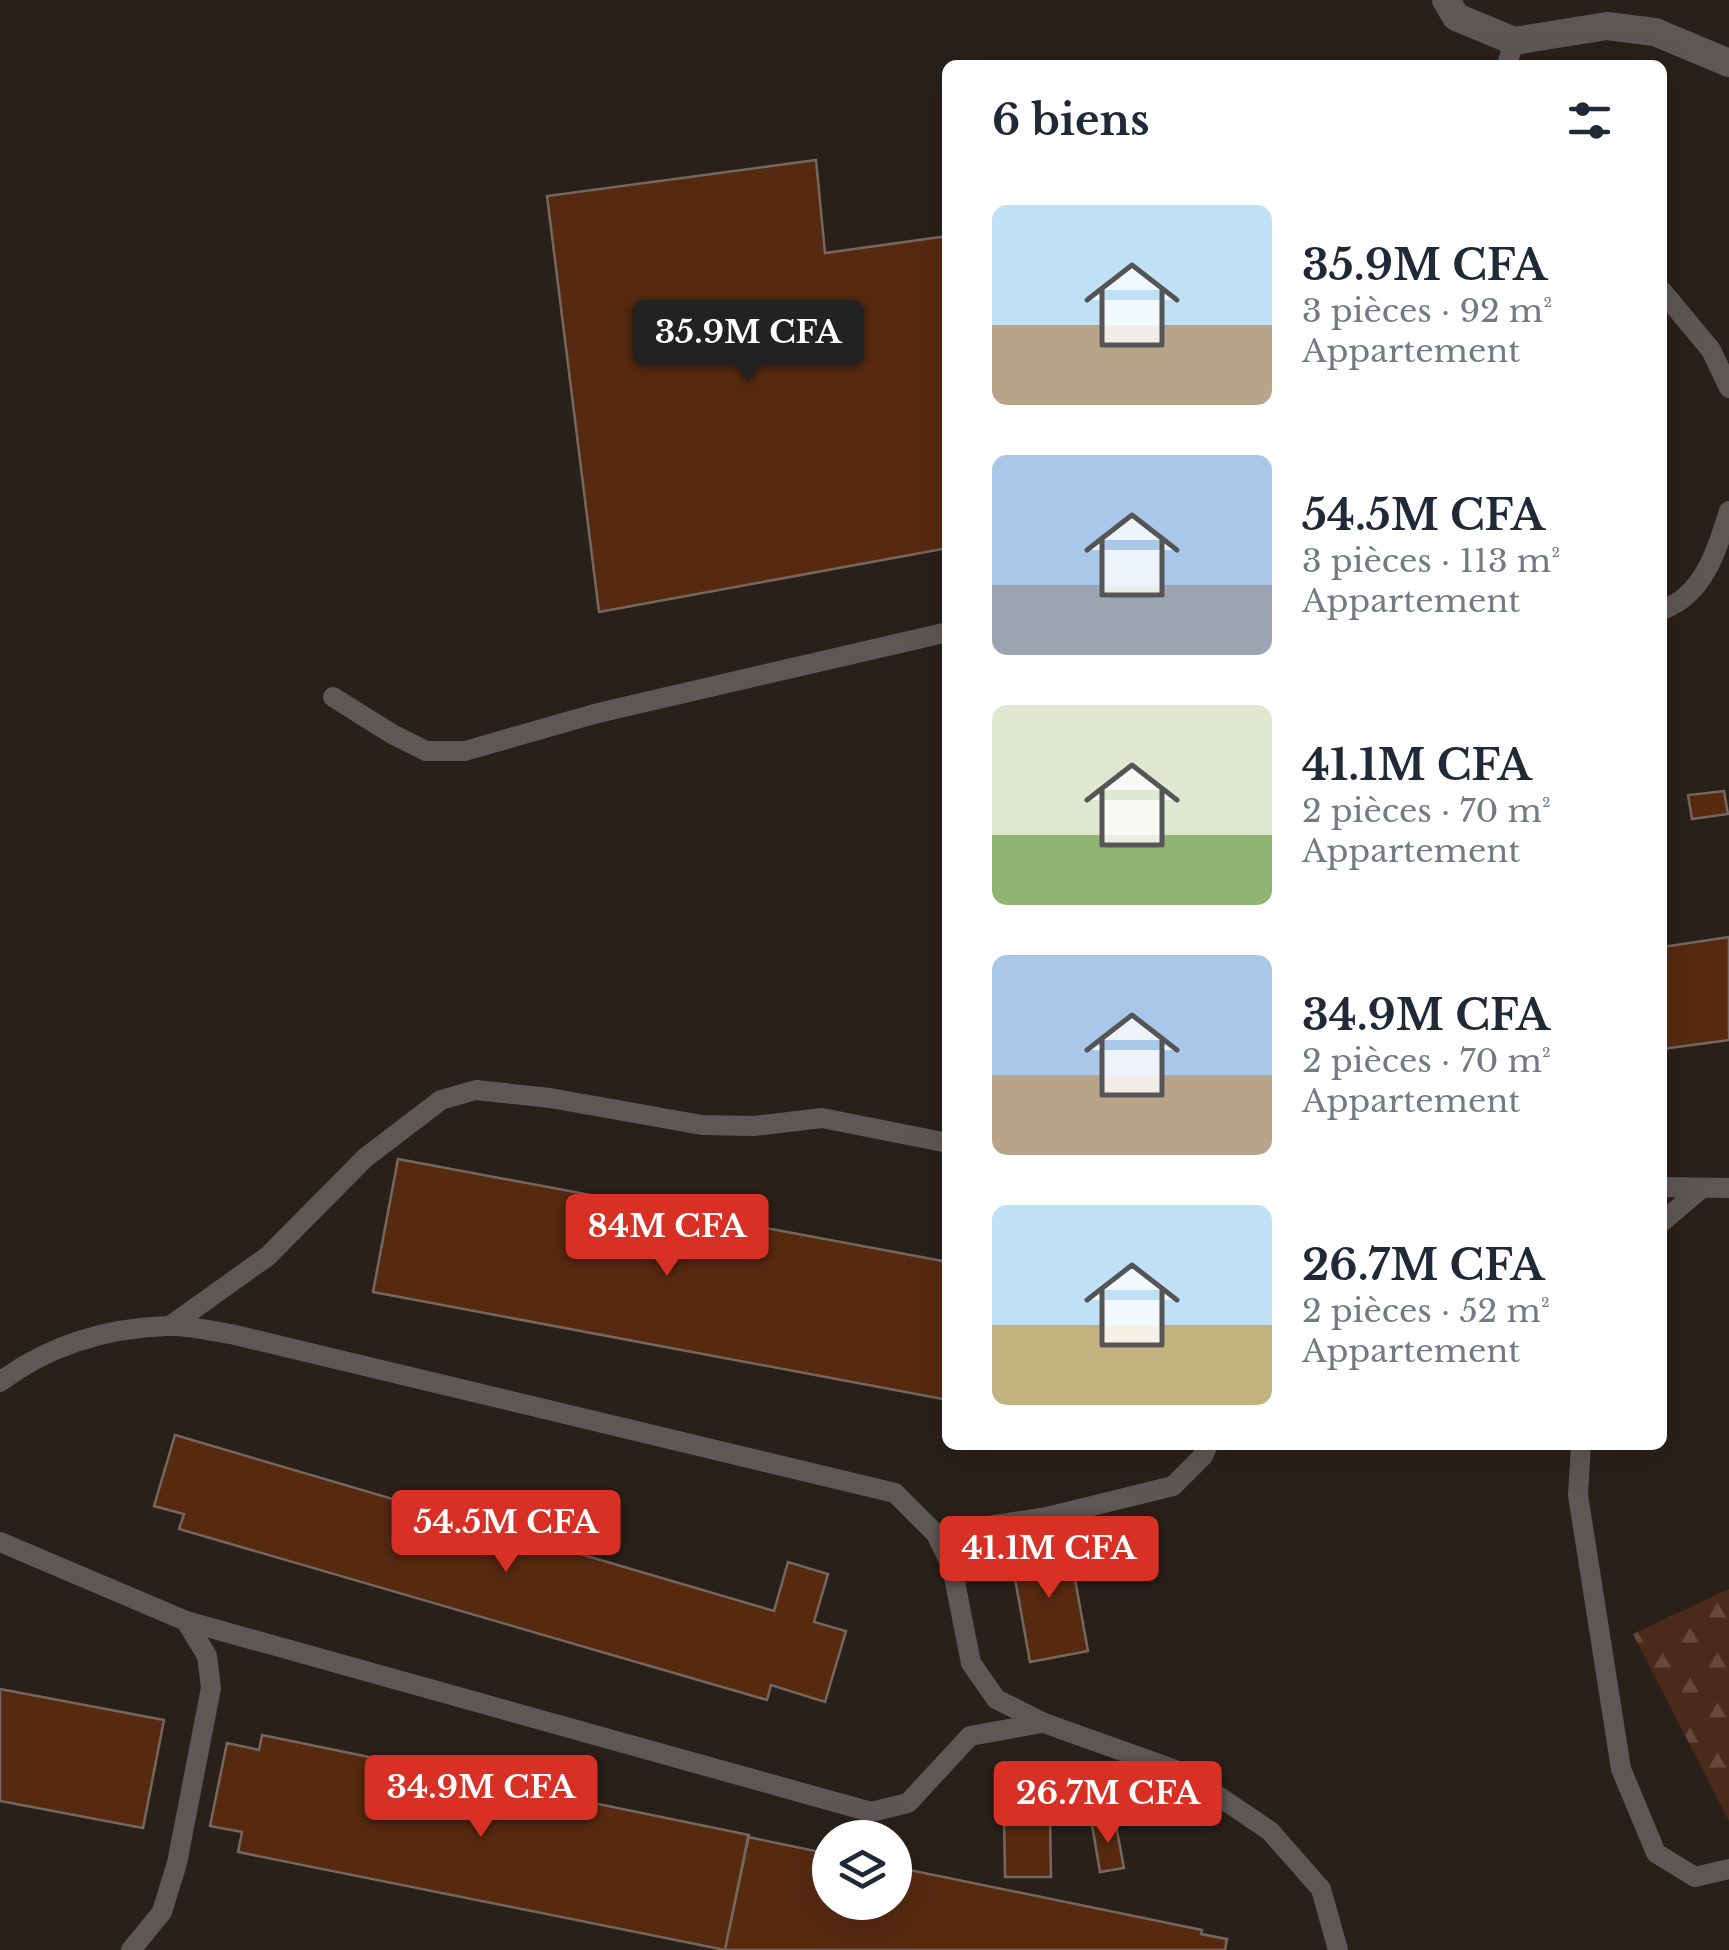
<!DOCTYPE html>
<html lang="fr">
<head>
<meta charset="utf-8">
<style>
  body { margin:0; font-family:"Libre Baskerville",serif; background:#f6f6f7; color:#1f2937; height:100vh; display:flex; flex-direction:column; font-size:38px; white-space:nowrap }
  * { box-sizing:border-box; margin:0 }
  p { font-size:32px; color:#747a83 }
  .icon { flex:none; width:55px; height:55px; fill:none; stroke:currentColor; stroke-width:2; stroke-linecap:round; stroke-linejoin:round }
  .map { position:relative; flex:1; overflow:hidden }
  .panel { position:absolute; left:942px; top:60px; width:725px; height:1390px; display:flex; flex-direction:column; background:#fff; border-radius:15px; box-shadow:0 10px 40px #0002 }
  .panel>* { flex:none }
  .tools { position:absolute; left:812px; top:1820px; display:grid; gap:20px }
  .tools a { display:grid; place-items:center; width:100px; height:100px; border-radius:50%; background:#fff; box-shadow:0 10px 40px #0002; font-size:50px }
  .price { position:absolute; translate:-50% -85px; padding:0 22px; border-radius:10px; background:#d93025; color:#fff; font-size:32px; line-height:65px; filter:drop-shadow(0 2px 5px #0008) }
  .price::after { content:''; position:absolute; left:50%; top:60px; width:30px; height:22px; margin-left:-15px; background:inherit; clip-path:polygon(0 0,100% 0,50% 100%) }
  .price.on { background:#222; color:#fff }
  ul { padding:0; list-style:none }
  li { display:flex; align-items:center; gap:30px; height:250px; padding:0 50px }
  li span { display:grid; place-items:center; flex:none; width:280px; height:200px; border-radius:15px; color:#555 }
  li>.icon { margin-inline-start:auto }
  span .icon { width:120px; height:120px; fill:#fffc; stroke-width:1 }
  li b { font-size:42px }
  h2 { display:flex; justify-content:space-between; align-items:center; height:120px; padding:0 50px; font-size:42px }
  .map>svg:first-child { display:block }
  .forest { fill:url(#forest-firs) }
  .building { fill:#572a10; stroke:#746761; stroke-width:2.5 }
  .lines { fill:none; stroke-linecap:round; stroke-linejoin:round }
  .service { stroke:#5d5855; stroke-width:20 }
  .minor { stroke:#5d5855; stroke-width:28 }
</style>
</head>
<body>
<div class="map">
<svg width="1729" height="1950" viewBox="0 0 1729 1950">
  <defs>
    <pattern id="forest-firs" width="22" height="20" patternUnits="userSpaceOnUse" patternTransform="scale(2.5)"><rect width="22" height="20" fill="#4b2a19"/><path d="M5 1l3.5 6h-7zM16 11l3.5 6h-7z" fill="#66493b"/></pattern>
  </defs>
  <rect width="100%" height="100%" fill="#2a201a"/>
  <!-- forest -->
  <path class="forest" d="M1729 1589V1821L1633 1634Z"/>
  <!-- building -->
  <path class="building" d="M816 160 825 253 948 236V548L599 612 547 196Z
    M1724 791 1728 814 1692 819 1688 795Z
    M1729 937V1040L1662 1049V947Z
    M398 1159 948 1262V1400L373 1292Z
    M175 1435 774 1611 788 1562 828 1574 814 1622 846 1631 825 1702 771 1685 767 1700 179 1529 184 1514 154 1506Z
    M1068 1541 1088 1651 1030 1662 1010 1551Z
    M0 1689 164 1720 143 1828 0 1801Z
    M262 1735 749 1835 725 1950 238 1852 242 1832 210 1826 227 1743 259 1750Z
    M1004 1815H1050L1051 1877H1005Z
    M1115 1820 1124 1868 1100 1872 1092 1825Z
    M748 1837 830 1854V1902H895V1867L1202 1930 1201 1934 1227 1939 1225 1950H725Z"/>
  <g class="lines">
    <!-- service -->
    <path class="service" d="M1507 65 1514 41
      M1662 291 1711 350 1729 388
      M1662 610C1704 595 1717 550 1729 511
      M333 697 392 734 426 751H465L598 713 948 632
      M1662 1187 1729 1188
      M1662 1222 1702 1188
      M170 1326 268 1256 365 1158 441 1100 476 1090 550 1098 702 1125 754 1126 822 1118 948 1143
      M0 1382C49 1345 106 1328 168 1326 188 1325 211 1331 231 1334L895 1493 936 1534 952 1567 971 1663 996 1699 1044 1723 1184 1773 1270 1831 1321 1889 1338 1950
      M1581 1445 1578 1495 1621 1769 1656 1853 1695 1877 1729 1869
      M936 1534 1047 1517 1173 1486 1203 1456 1208 1445
      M0 1542 186 1621 871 1812 908 1803 970 1736 1042 1723
      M131 1950 162 1912 177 1863 211 1688 207 1656 186 1621"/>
    <!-- minor -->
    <path class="minor" d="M1446 0 1456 17 1514 41 1607 26 1655 32 1729 63"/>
  </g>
</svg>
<div class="tools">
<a><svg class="icon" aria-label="layers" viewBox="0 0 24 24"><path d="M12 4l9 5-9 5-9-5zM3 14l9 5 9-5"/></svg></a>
</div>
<b class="price on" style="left:748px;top:385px">35.9M CFA</b>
<b class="price" style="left:667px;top:1279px">84M CFA</b>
<b class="price" style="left:506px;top:1575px">54.5M CFA</b>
<b class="price" style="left:1049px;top:1601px">41.1M CFA</b>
<b class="price" style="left:481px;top:1840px">34.9M CFA</b>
<b class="price" style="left:1108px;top:1846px">26.7M CFA</b>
<section class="panel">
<h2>6 biens<svg class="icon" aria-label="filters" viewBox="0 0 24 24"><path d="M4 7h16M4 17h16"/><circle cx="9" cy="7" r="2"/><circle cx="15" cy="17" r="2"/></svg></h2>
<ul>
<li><span style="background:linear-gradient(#bfe0f5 60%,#b9a48a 0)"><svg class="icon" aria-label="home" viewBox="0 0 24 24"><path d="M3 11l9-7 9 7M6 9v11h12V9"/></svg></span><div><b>35.9M CFA</b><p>3 pièces · 92 m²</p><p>Appartement</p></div></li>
<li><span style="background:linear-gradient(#a9c7e8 65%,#9aa5b1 0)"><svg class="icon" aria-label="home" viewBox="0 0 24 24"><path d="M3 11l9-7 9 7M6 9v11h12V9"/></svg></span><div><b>54.5M CFA</b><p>3 pièces · 113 m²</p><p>Appartement</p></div></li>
<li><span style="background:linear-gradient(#dfe7d0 65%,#8fb573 0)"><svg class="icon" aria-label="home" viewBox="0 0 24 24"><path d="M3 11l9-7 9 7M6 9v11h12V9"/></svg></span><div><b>41.1M CFA</b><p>2 pièces · 70 m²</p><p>Appartement</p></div></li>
<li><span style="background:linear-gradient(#a9c7e8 60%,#b9a48a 0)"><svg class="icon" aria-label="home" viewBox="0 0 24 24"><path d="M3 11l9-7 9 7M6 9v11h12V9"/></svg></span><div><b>34.9M CFA</b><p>2 pièces · 70 m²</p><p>Appartement</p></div></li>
<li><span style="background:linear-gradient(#bfe0f5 60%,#c2b280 0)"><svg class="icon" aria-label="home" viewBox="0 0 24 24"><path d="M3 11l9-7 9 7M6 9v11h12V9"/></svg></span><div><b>26.7M CFA</b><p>2 pièces · 52 m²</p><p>Appartement</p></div></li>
</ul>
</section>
</div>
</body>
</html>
